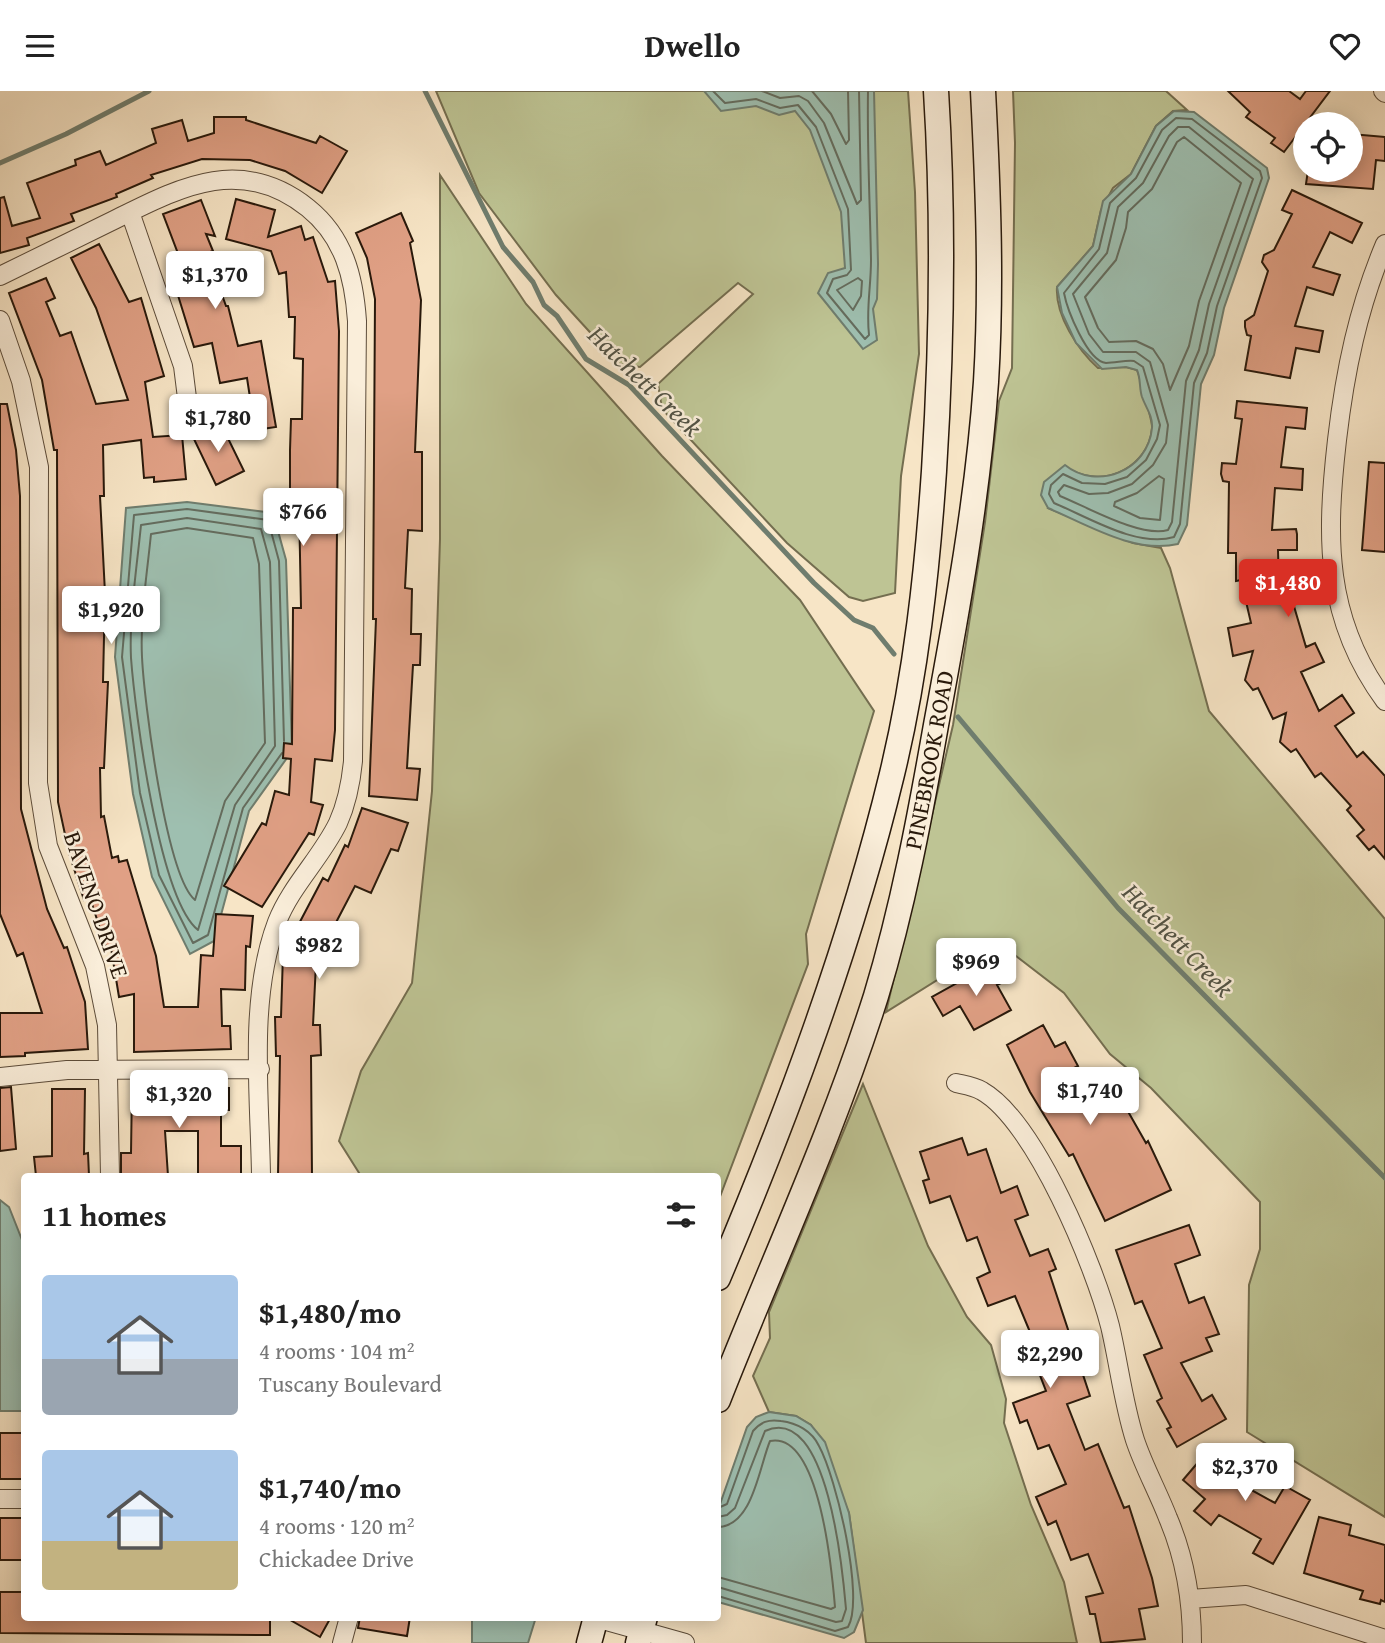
<!DOCTYPE html>
<html lang="en">
<head>
<meta charset="utf-8">
<style>
  body { margin:0; font-family:"Gentium Book Plus",serif; background:#f2f2f2; color:#222; height:100vh; display:flex; flex-direction:column; font-size:26px; white-space:nowrap }
  * { box-sizing:border-box; margin:0 }
  p { font-size:23px; color:#767676 }
  .icon { flex:none; width:38px; height:38px; fill:none; stroke:currentColor; stroke-width:2; stroke-linecap:round; stroke-linejoin:round }
  .map { position:relative; flex:1; overflow:hidden }
  .panel { position:absolute; left:21px; top:1082px; width:700px; height:448px; display:flex; flex-direction:column; background:#fff; border-radius:7px; box-shadow:0 4px 18px #0003 }
  .panel>* { flex:none }
  .controls { position:absolute; left:1293px; top:21px; display:grid; gap:14px }
  .controls a { display:grid; place-items:center; width:70px; height:70px; border-radius:50%; background:#fff; box-shadow:0 4px 18px #0003; font-size:35px }
  .price { position:absolute; translate:-50% -60px; padding:0 16px; border-radius:7px; background:#fff; color:#222; font-size:23px; line-height:46px; filter:drop-shadow(0 2px 4px #0008) }
  .price::after { content:''; position:absolute; left:50%; top:42px; width:21px; height:16px; margin-left:-10px; background:inherit; clip-path:polygon(0 0,100% 0,50% 100%) }
  .price.active { background:#d93025; color:#fff }
  ul { padding:0; list-style:none }
  li { display:flex; align-items:center; gap:21px; height:175px; padding:0 21px }
  li span { display:grid; place-items:center; flex:none; width:196px; height:140px; border-radius:7px; color:#555 }
  li>.icon { margin-inline-start:auto }
  span .icon { width:84px; height:84px; fill:#fffc; stroke-width:1 }
  li b { font-size:30px }
  h2 { display:flex; justify-content:space-between; align-items:center; height:84px; padding:0 21px; font-size:30px }
  header { display:flex; justify-content:space-between; align-items:center; height:91px; padding:0 21px; background:#fff; font-size:32px; font-weight:800 }
  .map>svg:first-child { display:block }
  .green { fill:#bec494; stroke:#746e50; stroke-width:2 }
  .water { fill:#9ebfb0; stroke:#6f7d6e; stroke-width:2 }
  .lines { fill:none; stroke-linecap:round; stroke-linejoin:round }
  .shore { stroke:#646c5e; stroke-width:2 }
  .stream { stroke:#6f7d6e; stroke-width:5 }
  .building { fill:#e0a085; stroke:#29190b; stroke-width:2 }
  .street-casing { stroke:#5c4c3a; stroke-width:20 }
  .secondary-casing { stroke:#29190b; stroke-width:27 }
  .street { stroke:#faeeda; stroke-width:18 }
  .secondary { stroke:#faeeda; stroke-width:24 }
  .labels { text-anchor:middle; stroke-width:5; stroke-linejoin:round; paint-order:stroke }
  .street-label { font-size:24px; fill:#29190b; stroke:#faeeda }
  .water-label { font-size:26px; font-style:italic; fill:#525345; stroke:#faeeda }
</style>
</head>
<body>
<header><svg class="icon" aria-label="menu" viewBox="0 0 24 24"><path d="M4 6h16M4 12h16M4 18h16"/></svg>Dwello<svg class="icon" aria-label="heart" viewBox="0 0 24 24"><path d="M12 20l-8-8c-3-5 5-10 8-4 3-6 11-1 8 4z"/></svg></header>
<div class="map">
<svg width="1385" height="1552" viewBox="0 0 1385 1552">
  <rect width="100%" height="100%" fill="#f7e5c6"/>
  <filter id="stains"><feTurbulence type="fractalNoise" baseFrequency=".00286" numOctaves="4"/><feColorMatrix values="0 0 0 0 .2 0 0 0 0 .09 0 0 0 0 .02 0 0 0 .5 -.17"/></filter>
  <radialGradient id="worn" r=".72"><stop offset=".6" stop-color="#630" stop-opacity="0"/><stop offset="1" stop-color="#630" stop-opacity=".3"/></radialGradient>
  <!-- green -->
  <path class="green" d="M436 0H908L915 101 919 263 901 385 895 502 863 510 849 506 787 452 662 318 658 293 753 203 738 192 640 276 619 273 556 204 479 102Z
    M1013 0H1166L1187 19 1173 20 1156 35 1131 83 1113 97 1101 119 1093 155 1057 196C1055 224 1078 259 1098 277L1126 276 1137 279C1139 284 1153 332 1152 337 1149 375 1106 397 1073 380L1048 417 1133 452 1161 457 1170 477 1209 620 1385 828V1426L1247 1341 1249 1194 1260 1158V1111L1151 997 1110 963 1064 902 998 851 886 921 953 634 985 431 999 310 1012 277 1015 52Z
    M440 84 526 213 662 365 800 509 874 620 806 843 808 873 718 1111V1085H361L339 1050 361 980 412 892 432 700 440 448Z
    M863 993 928 1155 967 1226 991 1254 1006 1308 1004 1332 1031 1414 1064 1491 1077 1552H866L849 1422 811 1334 796 1325 769 1321 753 1285 770 1247 769 1221Z"/>
  <!-- water -->
  <path class="water" d="M704 0H874L878 173 877 208 873 218 877 249 863 258 818 202 828 182 845 177 841 121 810 39 795 20 779 24 756 15 721 20Z
    M1174 20 1194 21 1267 77 1269 87 1224 217 1214 264 1201 293 1187 434 1178 453C1134 463 1088 434 1048 417L1041 404 1044 391 1065 374C1097 400 1148 380 1152 337 1153 325 1146 317 1142 306 1139 297 1141 288 1137 279L1126 276 1102 278 1076 252 1062 222 1057 196 1093 155 1103 110 1131 83 1156 35Z
    M187 411 273 422 286 469 292 660 249 720 214 850 190 863 152 786 133 703 115 566 126 417Z
    M0 1109 9 1116 24 1154V1320H0Z
    M769 1321 796 1325 811 1334 825 1351 849 1422 863 1519 854 1541 844 1547 718 1511V1419L747 1336 756 1326Z
    M472 1526H536L528 1552H472Z"/>
  <g class="lines">
    <!-- shore -->
    <path class="shore" d="M713 0 725 12 756 8 780 17 798 14 816 36 848 118 851 179 847 184 833 188 827 202 865 248 869 244C866 217 871 197 871 169 870 113 867 56 868 0
      M762 0 780 7 799 5 808 10 824 32 857 113 861 109 859 0
      M812 0 831 23 846 53 849 49 848 0
      M1176 27 1192 28 1260 80 1262 87 1217 215 1207 262 1194 292 1180 433 1174 446C1137 457 1088 426 1054 412L1049 403 1051 394 1063 383 1082 392 1105 393 1127 386 1146 369 1157 348 1160 334 1143 276 1134 270C1125 269 1116 272 1106 272 1087 270 1067 218 1064 202L1099 158 1110 112 1136 87 1162 39Z
      M1178 36H1189L1253 88 1209 213 1199 259 1186 290 1172 431 1168 439C1141 447 1087 416 1060 405L1058 401 1064 394 1089 403 1108 402 1132 393 1153 374 1166 352 1168 334 1150 271 1136 261H1103L1089 243 1073 203 1107 162 1118 116 1143 92 1169 45Z
      M1184 46 1241 92 1199 210 1189 255 1170 299 1163 273 1153 258 1136 250 1109 251 1098 237 1085 206 1116 169 1126 137 1128 121 1152 98 1177 51Z
      M858 187 862 190 861 205 853 219 837 199Z
      M1159 385 1164 388 1160 429 1140 427 1114 415 1115 411 1137 402Z
      M187 427 261 438 270 471 275 655 235 714 198 839C159 808 135 620 131 567 129 526 137 475 141 434Z
      M187 437 253 447 259 473 265 652 225 710 195 809C166 785 144 609 142 566 140 526 147 483 151 443Z
      M282 662 243 717 208 844 193 852 159 784 140 702 122 566 134 424 187 418 268 429 279 470 284 650
      M718 1417 727 1413 753 1340C761 1331 768 1328 781 1330 797 1332 812 1340 819 1355 836 1386 865 1507 848 1536L835 1540 718 1505
      M718 1426 727 1424 735 1417 765 1340C828 1311 843 1483 846 1518L842 1530 836 1531 718 1496
      M718 1436C753 1435 759 1376 770 1350 820 1340 832 1481 835 1516L831 1518 718 1486"/>
    <!-- stream -->
    <path class="stream" d="M425 0 503 156 533 191 544 214 557 225 586 268 629 294 814 492 854 529 873 537 894 563
      M0 72 66 43 149 0
      M958 626 1118 817 1385 1087"/>
  </g>
  <!-- building -->
  <path class="building" d="M1228 0H1289L1300 8 1306 0H1330L1284 61 1271 52 1275 47 1246 26 1250 21Z
    M214 26H246V29L316 52 320 45 347 60 322 102 285 80 250 69 202 68 151 84 153 87 116 103 117 106 71 123 74 130 27 147 29 154 0 162V107L4 106 12 135 40 127 27 92 76 74 75 69 100 60 106 74 156 52 152 38 182 29 188 50 214 42Z
    M1351 43 1385 46V70L1376 69 1373 98 1306 93 1308 79H1351Z
    M1292 99 1362 132 1352 152 1330 141 1313 176 1340 184 1333 204 1307 196 1295 235 1323 240 1319 261 1296 257 1290 287 1245 279 1251 245 1247 244 1245 236V230L1254 224 1268 180 1262 171 1264 164 1274 159 1292 123 1282 119Z
    M236 108 275 119 268 146 301 135 305 149 313 146 328 191 335 190 339 240 335 639 332 670 315 668 311 711 323 714 314 744 309 742 262 816 224 795 262 732 266 734 275 700 289 704 291 668 283 667 284 652 292 653 293 517H301L299 413H290V359L291 328H302L303 268 294 267 295 226H289L286 181 279 183 271 160 226 148Z
    M201 109 215 145 206 143 213 160 207 162 226 215H228L238 255 261 250 276 336 255 339 247 287 220 292 212 252 194 256 172 185 185 181 163 123Z
    M401 122 413 150 410 152 421 209 415 361H422V440L408 439 405 497 412 498 411 543H421L420 574H413L407 677 420 678 417 709 369 705 376 528H373L375 208 367 167 356 142Z
    M99 153 129 211 141 207 164 285 145 291 153 346 182 344 186 388 154 391V386L144 387 141 349 103 354 104 405H100L105 502 103 591H108L104 677H100L101 726 104 725 112 767 118 765 119 771 127 769 156 865 164 916H198L201 864 213 865 216 823 253 825 250 856 246 855 245 899 221 898 222 935H230L231 958 134 961V903L119 906 111 857 107 859 90 807 84 809 69 762 58 711 57 359H54L42 289 9 202 46 187 55 207 46 211 60 245 71 241 96 313 128 309 96 217 71 167Z
    M1237 310 1307 317 1305 338 1286 336 1281 376 1303 378 1302 399 1275 397 1272 439 1296 438 1297 443V459H1278L1279 497 1288 495 1306 556 1315 552 1324 571 1301 581 1319 620 1342 604 1354 622 1335 635 1357 666 1363 661 1385 685V768L1374 755 1369 759 1357 745 1364 739 1347 719 1351 715 1321 682 1315 686 1296 658 1291 661 1280 651 1286 622 1273 628 1258 597 1253 599 1245 589 1253 560 1233 565 1228 537 1251 532 1241 489 1236 490V462H1228L1229 391 1223 390 1221 383 1222 372 1236 373 1242 328 1235 327Z
    M0 313H7L16 359 20 405 21 718 47 818 64 857 67 856 85 911 88 958 25 962V965L0 966V922H42L23 862 17 865 0 823Z
    M221 333 244 380 216 394 193 346Z
    M1369 371 1385 372V461L1362 459Z
    M362 717 408 732 398 760 391 758 371 802 355 795 330 843 340 849 325 877 316 872 313 934H320L321 964 311 965 312 1085H278L280 965H276L275 926H281L283 863 323 787 328 790 345 754 348 756Z
    M993 872 1003 891 997 894 1011 919 974 939 960 915 943 925 932 906Z
    M1043 934 1055 956 1065 951 1078 975 1074 977 1090 1007 1113 994 1146 1052 1148 1050 1171 1099 1105 1130 1073 1063 1069 1065 1030 1001 1007 954Z
    M132 995 229 997V1019H221V1055H241V1084H198V1040H165L168 1085H121V1062H131Z
    M11 996 16 1058 0 1060V997Z
    M52 998H85L84 1063 88 1062 89 1085H36L34 1066 52 1065Z
    M962 1047 968 1064 986 1058 1001 1102 1017 1095 1028 1124 1015 1129 1030 1165 1048 1158 1056 1178 1049 1181 1090 1305 1067 1313 1085 1359 1098 1353 1124 1417 1129 1415 1152 1487 1158 1515 1139 1518 1145 1548 1101 1552 1095 1523H1090L1086 1506 1103 1502 1088 1463 1071 1469 1056 1430 1048 1434 1036 1406 1066 1393 1049 1354 1038 1358 1027 1329 1020 1332 1013 1312 1046 1300 1034 1269 1022 1273 1012 1248 1030 1241 1015 1205 988 1215 977 1187 990 1181 977 1146 967 1150 950 1105 930 1112 923 1090 929 1088 920 1061Z
    M1189 1134 1200 1164 1175 1173 1189 1212 1204 1206 1219 1243 1206 1247 1212 1260 1181 1272 1202 1310 1212 1304 1226 1328 1177 1356 1167 1338 1171 1336 1157 1310 1162 1307 1144 1264 1162 1257 1142 1210 1135 1213 1116 1159Z
    M0 1342H24V1388H0Z
    M1212 1355 1251 1387 1244 1395 1275 1412 1285 1395 1310 1409 1273 1473 1253 1462 1261 1448 1219 1424 1211 1434 1194 1420 1205 1408 1183 1389Z
    M1319 1426 1351 1434 1349 1444 1385 1454V1511L1381 1509 1380 1513 1360 1508 1363 1500 1304 1482Z
    M0 1427H24V1469H0Z
    M0 1501H24V1526H270V1544L0 1542Z
    M285 1526H331L320 1546Z
    M360 1526H410L407 1545 358 1537Z"/>
  <g class="lines">
    <defs>
      <path id="street" d="M1383 0 1385 2
        M130 121 183 275 187 307
        M1385 153C1358 217 1345 280 1337 349 1326 446 1324 527 1385 610
        M0 185C37 167 73 149 110 131 177 98 239 62 308 117 344 146 354 186 357 230L353 670C351 691 347 712 338 732 321 767 291 795 277 831 248 907 260 1005 261 1085
        M0 229 21 290 39 376 38 692 48 755 95 875 107 934 110 1085
        M0 986 67 979 260 978
        M956 992C965 994 974 995 982 1000 1035 1030 1095 1176 1110 1235 1119 1273 1123 1311 1135 1349 1144 1376 1158 1401 1168 1427 1185 1467 1192 1509 1192 1552
        M0 1408H24
        M1190 1508 1246 1504 1385 1548
        M596 1527 685 1552
        M342 1552 349 1526"/>
      <g id="secondary">
        <path d="M718 1187C787 1024 850 856 892 683 916 584 927 482 934 380 942 253 944 127 936 0"/>
        <path id="s1" d="M718 1309C771 1174 832 1044 876 905 903 816 920 725 936 634 957 521 978 406 986 291 992 194 988 97 983 0"/>
        <path d="M589 1552 596 1526"/>
        <path d="M638 1552 645 1526"/>
      </g>
    </defs>
    <!-- street casing -->
    <use href="#street" class="street-casing"/>
    <!-- secondary casing -->
    <use href="#secondary" class="secondary-casing"/>
    <!-- street -->
    <use href="#street" class="street"/>
    <!-- secondary -->
    <use href="#secondary" class="secondary"/>
  </g>
  <g class="labels">
    <!-- street labels -->
    <g class="street-label">
      <text dy="8" stroke="none"><textPath href="#s1" startOffset="676">PINEBROOK ROAD</textPath></text>
      <text transform="translate(96 814) rotate(71)" y="8">BAVENO DRIVE</text>
    </g>
    <!-- water labels -->
    <g class="water-label">
      <text transform="translate(645 290) rotate(44)" y="9">Hatchett Creek</text>
      <text transform="translate(1178 849) rotate(46)" y="9">Hatchett Creek</text>
    </g>
  </g>
  <rect width="100%" height="100%" filter="url(#stains)"/>
  <rect width="100%" height="100%" fill="url(#worn)"/>
</svg>
<div class="controls">
<a><svg class="icon" aria-label="locate" viewBox="0 0 24 24"><circle cx="12" cy="12" r="6"/><path d="M12 2v4M12 18v4M2 12h4M18 12h4"/></svg></a>
</div>
<b class="price" style="left:215px;top:220px">$1,370</b>
<b class="price" style="left:218px;top:363px">$1,780</b>
<b class="price" style="left:303px;top:457px">$766</b>
<b class="price active" style="left:1288px;top:528px">$1,480</b>
<b class="price" style="left:111px;top:555px">$1,920</b>
<b class="price" style="left:319px;top:890px">$982</b>
<b class="price" style="left:976px;top:907px">$969</b>
<b class="price" style="left:1090px;top:1036px">$1,740</b>
<b class="price" style="left:179px;top:1039px">$1,320</b>
<b class="price" style="left:1050px;top:1299px">$2,290</b>
<b class="price" style="left:1245px;top:1412px">$2,370</b>
<section class="panel">
<h2>11 homes<svg class="icon" aria-label="filters" viewBox="0 0 24 24"><path d="M4 7h16M4 17h16"/><circle cx="9" cy="7" r="2"/><circle cx="15" cy="17" r="2"/></svg></h2>
<ul>
<li><span style="background:linear-gradient(#a9c7e8 60%,#9aa5b1 0)"><svg class="icon" aria-label="home" viewBox="0 0 24 24"><path d="M3 11l9-7 9 7M6 9v11h12V9"/></svg></span><div><b>$1,480/mo</b><p>4 rooms · 104 m²</p><p>Tuscany Boulevard</p></div></li>
<li><span style="background:linear-gradient(#a9c7e8 65%,#c2b280 0)"><svg class="icon" aria-label="home" viewBox="0 0 24 24"><path d="M3 11l9-7 9 7M6 9v11h12V9"/></svg></span><div><b>$1,740/mo</b><p>4 rooms · 120 m²</p><p>Chickadee Drive</p></div></li>
</ul>
</section>
</div>
</body>
</html>
